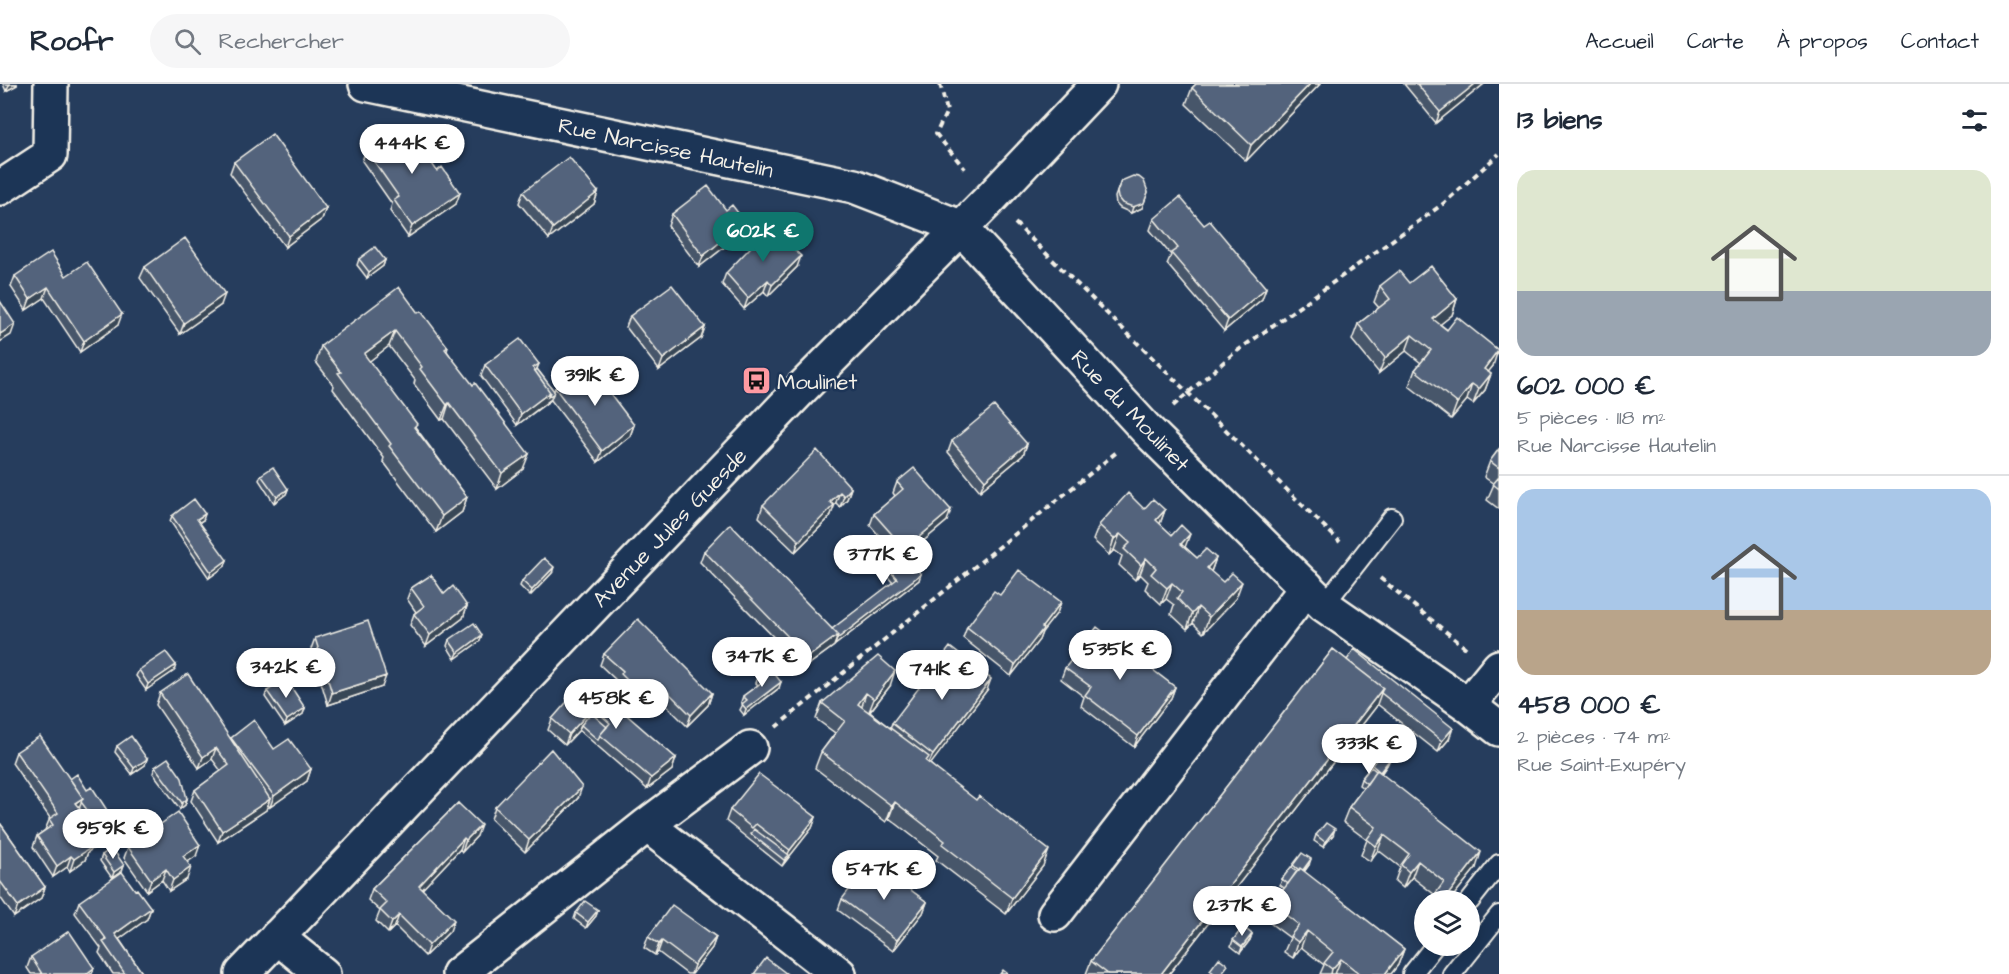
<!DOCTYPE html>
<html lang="fr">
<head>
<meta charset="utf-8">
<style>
  body { margin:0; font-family:"Architects Daughter",sans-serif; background:#f6f6f7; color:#1f2937; height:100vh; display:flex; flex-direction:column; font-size:22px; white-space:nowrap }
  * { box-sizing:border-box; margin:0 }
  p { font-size:20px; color:#747a83 }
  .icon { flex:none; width:33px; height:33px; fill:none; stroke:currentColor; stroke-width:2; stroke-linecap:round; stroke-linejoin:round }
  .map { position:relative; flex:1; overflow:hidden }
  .sheet { display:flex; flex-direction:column; background:#fff; width:510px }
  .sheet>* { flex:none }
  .buttons { position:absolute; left:1414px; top:806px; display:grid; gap:12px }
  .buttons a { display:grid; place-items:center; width:66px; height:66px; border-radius:50%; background:#fff; box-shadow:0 3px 15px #0003; font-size:30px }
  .price { position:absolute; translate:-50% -51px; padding:0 14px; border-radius:21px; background:#fff; color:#222; font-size:20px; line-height:39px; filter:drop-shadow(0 2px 3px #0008) }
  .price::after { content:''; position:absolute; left:50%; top:36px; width:18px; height:14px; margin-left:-9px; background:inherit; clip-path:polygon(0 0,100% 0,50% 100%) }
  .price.on { background:#0f766e; color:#fff }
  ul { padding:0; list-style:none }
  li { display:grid; align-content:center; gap:12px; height:318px; padding:0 18px }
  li+li { border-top:2px solid #e0e1e3 }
  li span { display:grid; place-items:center; height:186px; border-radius:18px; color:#555 }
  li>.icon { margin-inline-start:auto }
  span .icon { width:108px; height:108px; fill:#fffc; stroke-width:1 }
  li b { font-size:26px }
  h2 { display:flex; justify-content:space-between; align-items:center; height:72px; padding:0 18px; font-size:26px }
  header { display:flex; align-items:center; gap:36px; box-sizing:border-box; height:84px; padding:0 30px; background:#fff; border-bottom:2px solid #e0e1e3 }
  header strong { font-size:28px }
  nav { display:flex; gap:33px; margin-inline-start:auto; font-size:21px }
  .search { width:420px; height:54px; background:#f6f6f7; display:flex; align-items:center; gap:15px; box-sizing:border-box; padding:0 21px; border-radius:33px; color:#747a83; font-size:22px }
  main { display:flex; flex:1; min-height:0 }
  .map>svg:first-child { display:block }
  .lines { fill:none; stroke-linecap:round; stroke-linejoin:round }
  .service-casing { stroke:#f4f1e8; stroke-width:22 }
  .minor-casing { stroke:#f4f1e8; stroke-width:38 }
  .primary-casing { stroke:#f4f1e8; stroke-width:38 }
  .path { stroke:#f4f1e8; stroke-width:4; stroke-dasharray:6 4.5; stroke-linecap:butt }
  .service { stroke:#1d3557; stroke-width:18 }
  .minor { stroke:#1d3557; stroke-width:33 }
  .primary { stroke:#1d3557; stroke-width:33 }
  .wall { fill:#47566a; stroke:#f4f1e8; stroke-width:1.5 }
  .shaded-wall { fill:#394656; stroke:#f4f1e8; stroke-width:1.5 }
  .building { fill:#52647b; stroke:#f4f1e8; stroke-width:1.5 }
  .labels { text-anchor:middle; stroke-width:5; stroke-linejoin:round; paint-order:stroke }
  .street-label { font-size:22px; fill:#f4f1e8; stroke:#1d3557 }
  .poi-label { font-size:22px; fill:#f4f1e8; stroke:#1d3557; text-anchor:start }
</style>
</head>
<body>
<header>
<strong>Roofr</strong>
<div class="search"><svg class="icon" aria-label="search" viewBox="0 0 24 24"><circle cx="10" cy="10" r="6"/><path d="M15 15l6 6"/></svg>Rechercher</div>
<nav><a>Accueil</a><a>Carte</a><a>À propos</a><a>Contact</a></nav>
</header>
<main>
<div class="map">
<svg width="1499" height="890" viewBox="0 0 1499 890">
  <rect width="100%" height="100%" fill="#263d5d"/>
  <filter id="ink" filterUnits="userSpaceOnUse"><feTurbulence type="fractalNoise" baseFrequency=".0167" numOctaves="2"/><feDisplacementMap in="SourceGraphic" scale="12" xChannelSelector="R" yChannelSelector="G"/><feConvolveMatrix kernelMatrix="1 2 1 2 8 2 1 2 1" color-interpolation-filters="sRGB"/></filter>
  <g filter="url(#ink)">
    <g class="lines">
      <defs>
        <path id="service" d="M1324 521 1392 434
          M1470 817 1499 780
          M1412 890 1435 861
          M1452 890 1499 831"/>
        <path id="minor" d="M366 0 854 102 960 143 1146 345 1324 521 1468 621 1499 645
          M0 104 50 71 51 0
          M1468 621 1499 583
          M647 741 839 890
          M1055 830 1307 503
          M277 853 323 890
          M459 890 647 741 750 664"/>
        <path id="primary" d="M242 890 801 305 989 116 1099 0"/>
      </defs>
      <!-- service casing -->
      <use href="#service" class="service-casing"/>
      <!-- minor casing -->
      <use href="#minor" class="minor-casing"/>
      <!-- primary casing -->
      <use href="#primary" class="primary-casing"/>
      <!-- path -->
      <path class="path" d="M940 0 947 27 936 50 965 85
        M1015 139 1340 458
        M1173 322 1233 270 1443 120 1499 70
        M1380 494 1467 565
        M776 643 1118 367"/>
      <!-- service -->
      <use href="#service" class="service"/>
      <!-- minor -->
      <use href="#minor" class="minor"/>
      <!-- primary -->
      <use href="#primary" class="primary"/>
    </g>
    <!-- wall -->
    <path class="wall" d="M3 0H17V1L6 7Z
      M1196 0H1320L1246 77 1186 20 1192 4Z
      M1404 0H1484L1436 39Z
      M366 66 437 87 456 120 408 153 390 127 392 120 362 77Z
      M234 78 326 124 322 135 285 163 230 89Z
      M1121 97 1142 124 1131 129 1120 124 1116 120 1115 113Z
      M523 108H598L594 120 549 155 519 119Z
      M726 126 745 138 741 150 699 183 668 142 672 130Z
      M1154 135 1262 215 1224 247 1167 180 1171 171 1150 146Z
      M359 175 385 176 383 182 367 194 357 181Z
      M145 183 221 221 180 250 140 194Z
      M797 183 768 212 764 207 744 225 722 200 726 189Z
      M15 192H66L118 241 80 268 44 214 26 226 11 203Z
      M1409 199 1457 215 1452 231 1440 240 1493 282 1488 288 1491 290 1485 306 1473 320 1467 316 1451 335 1409 302 1415 286 1421 279 1406 267 1379 289 1352 256 1358 240 1379 224 1374 218 1380 202Z
      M418 229 448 263 447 267 523 385 497 405 444 335 441 336 414 300 415 296 389 262 369 277 416 344 467 413 462 428 436 448 383 377 384 374 333 305 334 302 316 278 321 262Z
      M630 232 705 243 701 254 659 286 626 243Z
      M539 280 537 285 554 307 555 304 634 341 630 352 598 378 551 316 517 341 481 292 485 281Z
      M952 357 1027 360 1023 371 980 407 948 368Z
      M1499 365V425L1487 416 1494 400 1484 393 1490 377Z
      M261 391 288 405 286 410 274 419 259 396Z
      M897 398 947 437 905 472 919 496 835 561 834 560V562L804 584 700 478 704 467 832 545 893 499 874 476 876 470 887 461 870 441 874 430 895 412 893 409Z
      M851 404 847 415 840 423 836 419 834 421 830 433 795 468 759 433 763 421Z
      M1144 425 1165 426 1160 440 1197 474H1216L1211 488 1236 514 1203 549 1193 539 1187 545 1171 530 1174 521 1166 515 1161 520 1145 505 1148 498 1140 490 1135 496 1119 481 1122 472 1114 466 1109 471 1093 456 1099 441Z
      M172 432 203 436 199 438 225 482 209 494 170 437Z
      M552 489 530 512 520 502 522 497Z
      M411 504 467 522 463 534 426 562 410 541 414 530 416 528 407 515Z
      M1000 511 1061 518 1057 529 1042 548 1039 556 1011 592 963 554 967 543Z
      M482 551 480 557 455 575 447 562 449 556Z
      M315 554 382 603 328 621 311 565Z
      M1333 565 1449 655 1438 668 1377 620 1376 623 1169 890H1086L1091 877Z
      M604 570 712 609 708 621 687 642 663 618 652 630H645L617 601 618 598 600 581Z
      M1065 584 1175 603 1171 614 1134 663 1081 622 1084 613 1061 595Z
      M139 586 174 587 146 606 136 592Z
      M758 593 779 604 744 631 740 626 743 620 741 618 743 612 758 601 756 599Z
      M890 602 870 628 890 644 892 639 987 606 930 680 1043 782 1006 830 936 776 938 772 889 734 886 738 815 684 821 668 835 649 816 635 822 619Z
      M267 607 305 624 303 630 285 642 265 613Z
      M160 609 231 655V654L274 665 311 685 307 697 270 723 268 721 266 726 218 758 191 717 195 706 221 687 212 675 199 684 156 621Z
      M604 614 676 674 672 686 647 705 579 646 565 661 548 646 552 635Z
      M117 662 145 681 132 690 115 668Z
      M16 668 70 695 114 746 102 754 101 753 97 762 88 768 85 776 70 787 67 783 53 793 33 763 37 752 45 746 50 734 12 679Z
      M1390 675 1387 681 1381 690 1476 784 1450 816H1433L1435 811 1412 793 1403 804 1395 797 1400 783 1378 766 1370 777 1361 771 1367 756 1343 738 1349 723 1363 704 1359 701 1361 695 1372 681Z
      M155 683 187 715 185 721 180 725 153 689Z
      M578 714 525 768 491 735 495 723Z
      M458 719 477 752 462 768 460 765 422 805 450 847 425 872 395 842 388 849 376 837 380 827 368 816 372 805Z
      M730 726 816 733 812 744 782 782 726 737Z
      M0 739 45 803 41 814 14 833 0 813Z
      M1316 751H1333L1323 763 1314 757Z
      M128 763 196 772 187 778V795L169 807 162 796 147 807 124 774Z
      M102 771 122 787 112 794 100 777Z
      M1293 781H1309L1304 788 1404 865 1398 881 1391 890H1320L1324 881 1301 863 1293 874 1284 868 1290 854 1266 836 1272 820 1284 804 1280 801 1282 795 1292 783Z
      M135 806 151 824 147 835 119 855 143 890H113L99 869 101 864 75 829 79 818Z
      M842 815 927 818 923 829 893 867 838 826Z
      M598 826 596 832 586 844 574 835 576 829Z
      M702 843 716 853 712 864 692 890H687L658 868 655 871 644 864 648 853Z
      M1252 850 1250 856 1240 869 1231 862 1233 856Z
      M31 873 92 890H31L27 884Z"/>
    <!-- shaded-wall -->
    <path class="shaded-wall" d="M11 0H17V1L6 7 9 1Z
      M1310 0H1320L1246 77 1251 61Z
      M1475 0H1484L1436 39 1440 28Z
      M598 108 594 120 549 155 553 144Z
      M1148 108 1142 124 1131 129 1133 123Z
      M460 109 456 120 408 153 412 142Z
      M326 124 322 135 285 163 289 152Z
      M745 138 741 150 699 183 703 172Z
      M801 172 797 183 768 212 772 201Z
      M385 176 383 182 367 194 369 188Z
      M768 196 764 207 744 225 748 214Z
      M48 203 44 214 26 226 30 215Z
      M1266 204 1262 215 1224 247 1228 236Z
      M225 210 221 221 180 250 184 239Z
      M1457 215 1452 231 1427 251 1433 235Z
      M122 230 118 241 80 268 84 257Z
      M15 240 11 251 0 258V250Z
      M705 243 701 254 659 286 663 275Z
      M395 247 389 262 358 286 364 270Z
      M1412 251 1406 267 1379 289 1385 274Z
      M1498 266 1493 282 1478 301 1484 285Z
      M1491 290 1485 306 1473 320 1479 305Z
      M1472 300 1467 316 1451 335 1457 319Z
      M550 308 553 310 551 315 517 341 521 330Z
      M449 319 444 335 441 336 447 321Z
      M634 341 630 352 598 378 602 367Z
      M1027 360 1023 371 980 407 985 396Z
      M529 370 523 385 497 405 502 389Z
      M851 404 847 415 840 423 844 412Z
      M288 405 286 410 274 419 277 413Z
      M840 408 830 433 795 468 799 457 830 418Z
      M467 413 462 428 436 448 442 432Z
      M951 426 947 437 901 476 905 465Z
      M1165 426 1159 442 1156 436Z
      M205 430 203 436 195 441 197 435Z
      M1120 450 1114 466 1109 471 1114 455Z
      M1190 450 1184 466 1181 460Z
      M1146 474 1140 490 1135 496 1141 481Z
      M1216 474 1210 490 1207 484Z
      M227 476 225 482 209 494 211 488Z
      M554 483 552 489 530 512 532 506Z
      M921 490 919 496 835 561 837 555Z
      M1242 498 1236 514 1203 549 1209 533Z
      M1172 499 1166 515 1161 520 1167 504Z
      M1061 518 1057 529 1042 548 1039 556 1011 592 1015 581 1042 543Z
      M467 522 463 534 426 562 430 551Z
      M1198 523 1193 539 1187 545 1192 530Z
      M482 551 480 557 455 575 458 569Z
      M838 551 834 562 804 584 808 573Z
      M176 581 174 587 146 606 148 600Z
      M895 587 890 602 868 630 874 615Z
      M386 592 382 603 328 621 332 609Z
      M991 595 987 606 924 689 933 671Z
      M781 598 779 604 744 631 746 625Z
      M1175 603 1171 614 1134 663 1138 652Z
      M1383 604 1376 623 1169 890H1161Z
      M667 607 663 618 652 630H645L650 619Z
      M712 609 708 621 687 642 691 631Z
      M866 609 861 625 858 620Z
      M305 624 303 630 285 642 287 636Z
      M593 624 589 635 581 641 579 646 565 661 569 650Z
      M1453 644 1449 655 1438 668 1442 657Z
      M216 664 212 675 199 684 203 673Z
      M676 674 672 686 647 705 651 694Z
      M147 675 145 681 132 690 134 684Z
      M1390 675 1387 681 1378 693 1380 688Z
      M311 685 307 697 270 723 274 712Z
      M582 703 578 714 525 768 529 756Z
      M83 714 79 725 75 719Z
      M187 715 185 721 180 725 182 719Z
      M270 715 266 726 218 758 222 747Z
      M895 718 889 734 886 738 892 722Z
      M816 733 812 744 782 782 790 766Z
      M116 740 114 746 102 754 104 748Z
      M481 741 477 752 462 768 466 756Z
      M1335 745 1333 751 1323 763 1325 758Z
      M101 751 97 762 88 768 85 776 70 787 74 775 87 761Z
      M1384 751 1378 766 1370 777 1376 762Z
      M464 754 460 765 415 813 419 802Z
      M200 761 196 772 179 784 183 772Z
      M1049 766 1043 782 1006 830 1012 814Z
      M1481 768 1476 784 1450 816H1444Z
      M71 772 67 783 53 793 57 782Z
      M1311 775 1309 781 1300 793 1302 788Z
      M1418 777 1412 793 1403 804 1409 788Z
      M124 781 122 787 112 794 114 788Z
      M191 783 187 795 169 807 173 796Z
      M166 785 162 796 147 807 151 796Z
      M45 803 41 814 14 833 18 822Z
      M927 818 923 829 893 867 897 856Z
      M151 824 147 835 111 861 115 850Z
      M598 826 596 832 586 844 588 838Z
      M399 831 395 842 388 849 392 838Z
      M454 836 450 847 425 872 429 861Z
      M1307 847 1301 863 1293 874 1298 858Z
      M1252 850 1250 856 1240 869 1242 863Z
      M716 853 712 864 692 890H691L694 881Z
      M662 857 658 868 655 871 659 860Z
      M1404 865 1398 881 1391 890H1385Z
      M1341 875 1335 890H1331L1332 885Z
      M94 884 92 890H86Z"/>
    <!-- building -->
    <path class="building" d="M1196 0H1310L1251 61 1192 4Z
      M1417 0H1475L1440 28Z
      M405 40 437 87 442 83 460 109 412 142 394 116 399 113 366 66Z
      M272 50 326 124 289 152 234 78Z
      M569 73 598 108 553 144 523 108Z
      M1133 92 1139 93 1144 97 1148 108 1144 119 1133 123 1122 119 1118 114 1117 108 1121 97Z
      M708 102 726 126 732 121 745 138 703 172 672 130Z
      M1180 113 1204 141 1210 137 1266 204 1228 236 1171 169 1178 164 1154 135Z
      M770 143 801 172 772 201 768 196 748 214 726 189Z
      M185 154 225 210 184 239 145 183Z
      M375 163 385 176 369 188 359 175Z
      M51 168 66 192 87 178 122 230 84 257 48 203 30 215 15 192Z
      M1431 182 1457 215 1433 235 1447 246 1457 233 1498 266 1484 285 1491 290 1479 305 1472 300 1457 319 1415 286 1431 266 1412 251 1385 274 1358 240 1390 215 1380 202 1399 187 1409 199Z
      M672 201 705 243 663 275 630 232Z
      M399 203 418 229 421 227 448 263 445 265 473 301 475 299 529 370 502 389 449 319 447 321 420 285 422 283 395 247 364 270 417 340 414 343 467 413 442 432 389 362 391 360 338 289 341 288 321 262Z
      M0 217 15 240 0 250Z
      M520 255 539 280 533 284 550 308 521 330 485 281Z
      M587 279 634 341 602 367 555 304Z
      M537 285 554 307 553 310 548 313 550 308 535 287Z
      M994 322 1027 360 985 396 952 357Z
      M1499 365V384L1490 377Z
      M817 366 851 404 844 412 840 408 830 418 834 421 799 457 763 421Z
      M273 383 288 405 277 413 261 391Z
      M914 384 951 426 905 465 874 430 903 405 897 398Z
      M1499 393V405L1493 400Z
      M1128 409 1144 425 1153 415 1165 426 1156 436 1172 451 1181 441 1190 450 1181 460 1197 474 1206 465 1216 474 1207 484 1223 498 1232 489 1242 498 1209 533 1198 523 1192 530 1177 514 1182 508 1172 499 1167 504 1151 490 1156 484 1146 474 1141 481 1124 465 1130 459 1120 450 1114 455 1099 441Z
      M194 415 205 430 197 435 227 476 211 488 172 432Z
      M730 440 838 551 808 573 704 467Z
      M891 457 921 490 837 555 838 551 832 545 897 495 876 470Z
      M544 474 554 483 532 506 522 497Z
      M1019 486 1061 518 1042 543 1043 545 1015 581 967 543 994 507 1000 511Z
      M431 491 444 510 453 502 467 522 430 551 414 530 424 522 411 504Z
      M638 535 712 609 691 631 667 607 656 619H650L621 590 623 587 604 570Z
      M368 537 386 592 332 609 315 554Z
      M474 539 482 551 458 569 449 556Z
      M1097 543 1175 603 1138 652 1085 611 1091 603 1065 584Z
      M950 563 991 595 933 671 892 639Z
      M1333 565 1383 604 1161 890H1108L1091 877Z
      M1354 565 1453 644 1442 657 1381 609 1383 604 1347 576Z
      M166 568 176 581 148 600 139 586Z
      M878 572 895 587 874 615 866 609 858 620 929 673 926 677 976 716 979 712 1049 766 1012 814 942 760 945 757 895 718 892 722 821 668 845 637 822 619Z
      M770 584 781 598 746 625 742 620 747 616 743 612 762 598 758 593Z
      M188 590 270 715 222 747 195 706 229 681 216 664 203 673 160 609Z
      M286 595 305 624 287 636 267 607Z
      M585 597 604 614 606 613 676 674 651 694 600 651 610 639 593 624 569 650 552 635Z
      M591 629 607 643 600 651 598 656 581 641Z
      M254 636 274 665 289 655 311 685 274 712 231 654Z
      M40 652 83 714 75 719 101 751 87 761 89 765 74 775 71 772 57 782 37 752 53 741 49 735 58 729 16 668Z
      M131 652 147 675 134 684 117 662Z
      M551 665 582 703 529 756 495 723Z
      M1381 669 1390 675 1380 688 1372 681Z
      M168 674 182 694 187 715 182 719 155 683Z
      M1371 683 1376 687 1367 700 1361 695Z
      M1377 686 1481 768 1444 816 1436 809 1444 798 1418 777 1409 788 1401 781 1409 770 1384 751 1376 762 1367 755 1376 743 1349 723Z
      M77 690 87 706 92 703 116 740 104 748 81 718 83 714 70 695Z
      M759 690 816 733 790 766 756 740 752 744 730 726Z
      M458 719 481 741 466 756 464 754 419 802 454 836 429 861 399 831 392 838 380 826 387 819 372 805Z
      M178 728 200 761 183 772 191 783 173 796 166 785 151 796 128 763Z
      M0 739 45 803 18 822 0 797Z
      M1326 739 1335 745 1325 758 1316 751Z
      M754 745 789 771 784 776 751 750Z
      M112 764 124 781 114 788 102 771Z
      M1302 769 1311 775 1303 786 1300 784 1299 786 1293 781Z
      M871 777 927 818 897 856 842 815Z
      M1291 783 1297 787 1288 800 1282 795Z
      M1300 784 1404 865 1385 890H1360L1341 875 1332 885 1324 879 1333 868 1307 847 1298 858 1290 852 1299 841 1272 820Z
      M122 788 135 806 137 805 151 824 115 850 143 890H125L103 858 107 856 79 818Z
      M585 817 598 826 588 838 576 829Z
      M672 821 716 853 694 881 662 857 659 860 648 853Z
      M1243 843 1252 850 1242 863 1233 856Z
      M69 847 94 884 86 890H42L31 873Z
      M766 874 787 890H754Z
      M1219 874 1228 881 1221 890H1215L1210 886Z
      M1003 886 1008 890H1000Z"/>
  </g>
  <!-- icons -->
  <defs>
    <symbol id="bus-square" viewBox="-11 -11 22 22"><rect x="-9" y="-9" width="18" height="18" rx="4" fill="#ff9aa2" stroke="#1d3557"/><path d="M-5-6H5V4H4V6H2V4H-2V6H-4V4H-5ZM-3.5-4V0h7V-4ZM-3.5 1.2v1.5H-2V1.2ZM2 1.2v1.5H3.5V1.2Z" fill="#111"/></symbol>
  </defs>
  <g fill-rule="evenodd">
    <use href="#bus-square" x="740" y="280" width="33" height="33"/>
  </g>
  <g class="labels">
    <!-- street labels -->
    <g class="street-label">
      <text transform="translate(666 63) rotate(12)" y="8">Rue Narcisse Hautelin</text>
      <text transform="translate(1131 326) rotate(46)" y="8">Rue du Moulinet</text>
      <text transform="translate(669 443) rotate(-46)" y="8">Avenue Jules Guesde</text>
    </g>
    <!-- poi labels -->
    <g class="poi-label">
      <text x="777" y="305">Moulinet</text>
    </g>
  </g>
</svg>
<div class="buttons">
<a><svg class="icon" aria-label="layers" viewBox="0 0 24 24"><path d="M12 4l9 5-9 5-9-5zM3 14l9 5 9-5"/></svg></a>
</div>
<b class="price" style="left:412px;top:91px">444K €</b>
<b class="price on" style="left:763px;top:179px">602K €</b>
<b class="price" style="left:595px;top:323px">391K €</b>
<b class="price" style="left:883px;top:502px">377K €</b>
<b class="price" style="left:1120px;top:597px">535K €</b>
<b class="price" style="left:762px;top:604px">347K €</b>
<b class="price" style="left:286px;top:615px">342K €</b>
<b class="price" style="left:942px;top:617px">741K €</b>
<b class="price" style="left:616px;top:646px">458K €</b>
<b class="price" style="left:1369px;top:691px">333K €</b>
<b class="price" style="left:113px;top:776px">959K €</b>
<b class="price" style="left:884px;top:817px">547K €</b>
<b class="price" style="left:1242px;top:853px">237K €</b>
</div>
<section class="sheet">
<h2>13 biens<svg class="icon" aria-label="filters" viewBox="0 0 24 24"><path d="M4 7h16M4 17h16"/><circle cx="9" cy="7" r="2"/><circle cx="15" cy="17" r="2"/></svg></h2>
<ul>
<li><span style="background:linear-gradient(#dfe7d0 65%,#9aa5b1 0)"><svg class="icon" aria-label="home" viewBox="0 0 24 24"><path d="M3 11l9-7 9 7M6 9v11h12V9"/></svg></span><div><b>602 000 €</b><p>5 pièces · 118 m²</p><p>Rue Narcisse Hautelin</p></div></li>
<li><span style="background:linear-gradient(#a9c7e8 65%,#b9a48a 0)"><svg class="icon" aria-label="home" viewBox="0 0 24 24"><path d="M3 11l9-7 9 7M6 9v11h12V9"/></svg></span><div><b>458 000 €</b><p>2 pièces · 74 m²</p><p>Rue Saint-Exupéry</p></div></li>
</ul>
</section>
</main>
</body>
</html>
